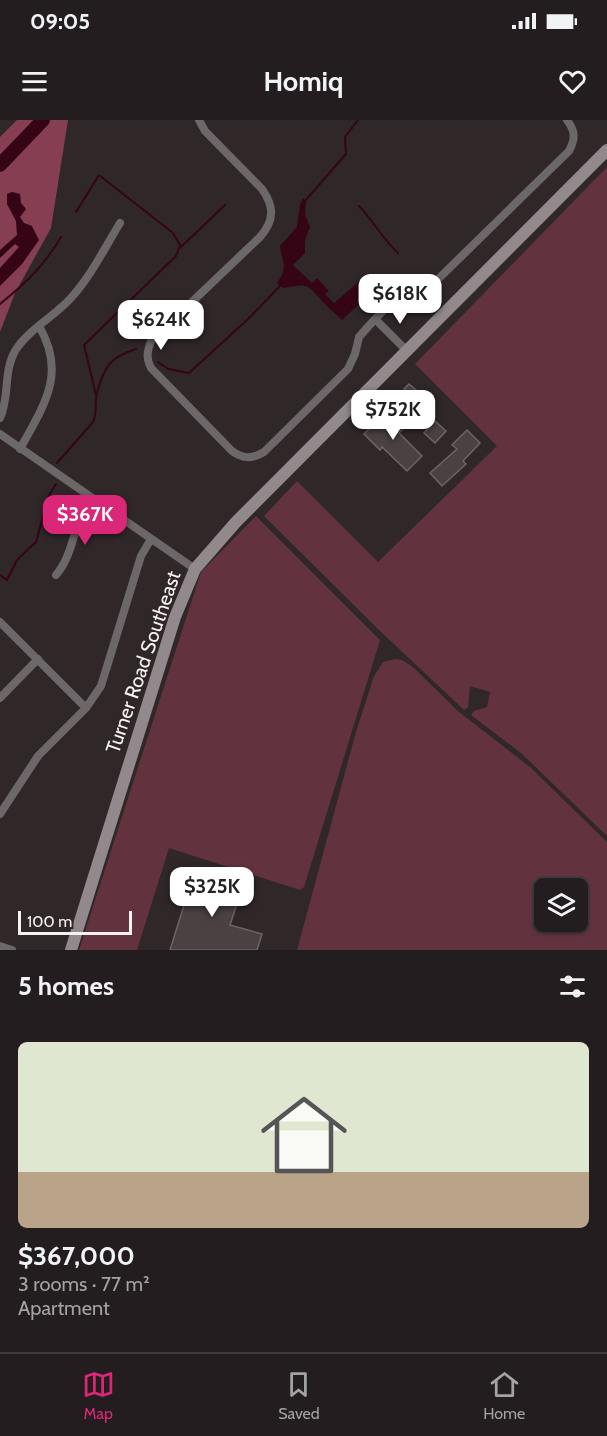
<!DOCTYPE html>
<html lang="en">
<head>
<meta charset="utf-8">
<style>
  body { margin:0; font-family:Cabin,sans-serif; background:#2c2628; color:#f1f3f6; height:100vh; display:flex; flex-direction:column; font-size:22px; white-space:nowrap }
  * { box-sizing:border-box; margin:0 }
  p { font-size:20px; color:#a3a2a4 }
  .icon { flex:none; width:33px; height:33px; fill:none; stroke:currentColor; stroke-width:2; stroke-linecap:round; stroke-linejoin:round }
  .map { position:relative; height:830px; overflow:hidden }
  .drawer { display:flex; flex-direction:column; background:#241d1f; flex:1 }
  .drawer>* { flex:none }
  .buttons { position:absolute; left:534px; top:758px; display:grid; gap:12px }
  .buttons a { display:grid; place-items:center; width:54px; height:54px; border-radius:9px; background:#241d1f; box-shadow:0 2px 4px #0004,0 0 0 2px #413b3d; font-size:30px }
  .scale { position:absolute; left:18px; bottom:15px; width:114px; box-sizing:border-box; padding-left:6px; border:3px solid #f9f2f3; border-top:0; font-size:16px; line-height:21px; white-space:nowrap; color:#f9f2f3; -webkit-text-stroke:4px #302729; paint-order:stroke }
  .price { position:absolute; translate:-50% -51px; padding:0 14px; border-radius:12px; background:#fff; color:#222; font-size:20px; line-height:39px; filter:drop-shadow(0 2px 3px #0008) }
  .price::after { content:''; position:absolute; left:50%; top:36px; width:18px; height:14px; margin-left:-9px; background:inherit; clip-path:polygon(0 0,100% 0,50% 100%) }
  .price.current { background:#db2777; color:#fff }
  ul { padding:0; list-style:none }
  li { display:grid; align-content:center; gap:12px; height:318px; padding:0 18px }
  li+li { border-top:2px solid #413b3d }
  li span { display:grid; place-items:center; height:186px; border-radius:9px; color:#555 }
  li>.icon { margin-inline-start:auto }
  span .icon { width:108px; height:108px; fill:#fffc; stroke-width:1 }
  li b { font-size:26px }
  h2 { display:flex; justify-content:space-between; align-items:center; height:72px; padding:0 18px; font-size:26px }
  .status { display:flex; justify-content:space-between; align-items:center; height:42px; padding:0 30px; background:#241d1f; direction:ltr }
  .status svg { height:16px; fill:currentColor }
  header { display:flex; justify-content:space-between; align-items:center; height:78px; padding:0 18px; background:#241d1f; font-size:27px; font-weight:700 }
  .menu { display:flex; justify-content:space-around; align-items:center; height:84px; border-top:2px solid #413b3d; background:#241d1f; font-size:16px; color:#a3a2a4 }
  .menu a { display:grid; justify-items:center; gap:3px }
  .menu .current { color:#db2777 }
  .map>svg:first-child { display:block }
  .green { fill:#63323f; fill-rule:evenodd }
  .forest { fill:#863f52 }
  .water { fill:#350415 }
  .lines { fill:none; stroke-linecap:round; stroke-linejoin:round }
  .stream { stroke:#350415; stroke-width:2 }
  .river { stroke:#350415; stroke-width:14 }
  .building { fill:#4b4143; stroke:#6e6365; stroke-width:1.5 }
  .street { stroke:#6c6768; stroke-width:8 }
  .secondary { stroke:#91898b; stroke-width:12 }
  .labels { text-anchor:middle; stroke-width:4.5; stroke-linejoin:round; paint-order:stroke }
  .street-label { font-size:20px; fill:#f9f2f3; stroke:#302729 }
</style>
</head>
<body>
<div class="status"><b>09:05</b><svg viewBox="0 0 49 12"><path d="M0 12V9h3v3zM5 12V6h3v6zM10 12V3h3v9zM15 12V0h3v12zM26 1h20v11H26zM47 4h2v5h-2z"/></svg></div>
<header><svg class="icon" aria-label="menu" viewBox="0 0 24 24"><path d="M4 6h16M4 12h16M4 18h16"/></svg>Homiq<svg class="icon" aria-label="heart" viewBox="0 0 24 24"><path d="M12 20l-8-8c-3-5 5-10 8-4 3-6 11-1 8 4z"/></svg></header>
<div class="map">
<svg width="607" height="830" viewBox="0 0 607 830">
  <rect width="100%" height="100%" fill="#302729"/>
  <!-- green -->
  <path class="green" d="M607 47V716L521 633 471 595 474 591 487 587 490 572 470 566 468 587 464 590 379 510 264 396 297 361 378 442 497 326 415 244Z
    M256 396 380 520 304 767 300 770 169 728 137 830H79L201 452Z
    M395 539 402 540 413 547 459 592 530 647 607 722V830H297L356 612 374 556 383 542ZM545 768H578V801H544Z"/>
  <!-- forest -->
  <path class="forest" d="M17 0H68L51 108 15 173 0 212V17Z"/>
  <!-- water -->
  <path class="water" d="M12 72 20 74 21 83 26 89 20 97 24 103 32 106 39 120 22 144 0 166V148L19 127 15 124 0 138V130L17 115 16 101 7 84V74Z
    M303 78 306 82 305 94 310 107 305 120V133L293 145 312 163 317 158 329 171 325 174 334 183 362 159 373 165V171L342 200C336 194 329 189 324 183 306 164 311 163 283 168L277 163C289 146 282 144 280 126L297 107 300 85Z"/>
  <g class="lines">
    <!-- stream -->
    <path class="stream" d="M305 81 346 34 345 17 358 0
      M359 86C374 102 382 118 398 133
      M76 92 99 55 173 113 180 125 176 136 84 225 96 275
      M180 128 225 85
      M0 184C27 162 43 147 61 117
      M158 242 168 249 189 253 247 200 282 164
      M57 343 93 302C98 292 94 283 97 273 104 247 110 237 136 229
      M0 455 7 460 17 440 36 422 49 375 56 364"/>
    <!-- river -->
    <path class="river" d="M0 45 43 0"/>
  </g>
  <!-- building -->
  <path class="building" d="M409 264 423 276 416 286 408 280 412 276 404 269Z
    M387 291 404 308 399 313 422 336 407 351 382 327 380 330 364 314Z
    M435 301 446 311 435 323 424 313Z
    M467 310 480 323 463 341 466 344 442 366 430 353 457 329 452 325Z
    M195 750 243 765 230 805 262 814 257 830H170Z"/>
  <g class="lines">
    <!-- street -->
    <path class="street" d="M199 0 205 11 262 69C274 86 275 100 260 117L151 221C147 232 146 238 151 248L232 331C243 339 252 339 264 332L348 249 355 234 359 217 375 199 391 183 408 181 427 170 569 31C576 18 575 11 567 0
      M375 199 407 231
      M0 298C10 277 3 252 15 231 28 210 52 198 69 180 90 158 104 129 120 103
      M0 314 195 449
      M20 329C44 285 67 254 39 206
      M56 455C75 433 73 401 91 378
      M0 502 86 588 38 636 0 694
      M0 578 38 539
      M86 588 101 566 141 436 151 419
      M0 826 12 830"/>
    <!-- secondary -->
    <path class="secondary" d="M71 830 175 497 195 449 236 402 607 30"/>
  </g>
  <g class="labels">
    <!-- street labels -->
    <g class="street-label">
      <text transform="translate(143 542) rotate(-71)" y="7">Turner Road Southeast</text>
    </g>
  </g>
</svg>
<div class="buttons">
<a><svg class="icon" aria-label="layers" viewBox="0 0 24 24"><path d="M12 4l9 5-9 5-9-5zM3 14l9 5 9-5"/></svg></a>
</div>
<div class="scale">100 m</div>
<b class="price" style="left:400px;top:205px">$618K</b>
<b class="price" style="left:161px;top:231px">$624K</b>
<b class="price" style="left:393px;top:321px">$752K</b>
<b class="price current" style="left:85px;top:426px">$367K</b>
<b class="price" style="left:212px;top:798px">$325K</b>
</div>
<section class="drawer">
<h2>5 homes<svg class="icon" aria-label="filters" viewBox="0 0 24 24"><path d="M4 7h16M4 17h16"/><circle cx="9" cy="7" r="2"/><circle cx="15" cy="17" r="2"/></svg></h2>
<ul>
<li><span style="background:linear-gradient(#dfe7d0 70%,#b9a48a 0)"><svg class="icon" aria-label="home" viewBox="0 0 24 24"><path d="M3 11l9-7 9 7M6 9v11h12V9"/></svg></span><div><b>$367,000</b><p>3 rooms · 77 m²</p><p>Apartment</p></div></li>
</ul>
</section>
<nav class="menu">
<a class="current"><svg class="icon" aria-label="map" viewBox="0 0 24 24"><path d="M3 6l6-2 6 2 6-2v14l-6 2-6-2-6 2zM9 4v14M15 6v14"/></svg>Map</a>
<a><svg class="icon" aria-label="saved" viewBox="0 0 24 24"><path d="M7 4h10v16l-5-4-5 4z"/></svg>Saved</a>
<a><svg class="icon" aria-label="home" viewBox="0 0 24 24"><path d="M3 11l9-7 9 7M6 9v11h12V9"/></svg>Home</a>
</nav>
</body>
</html>
